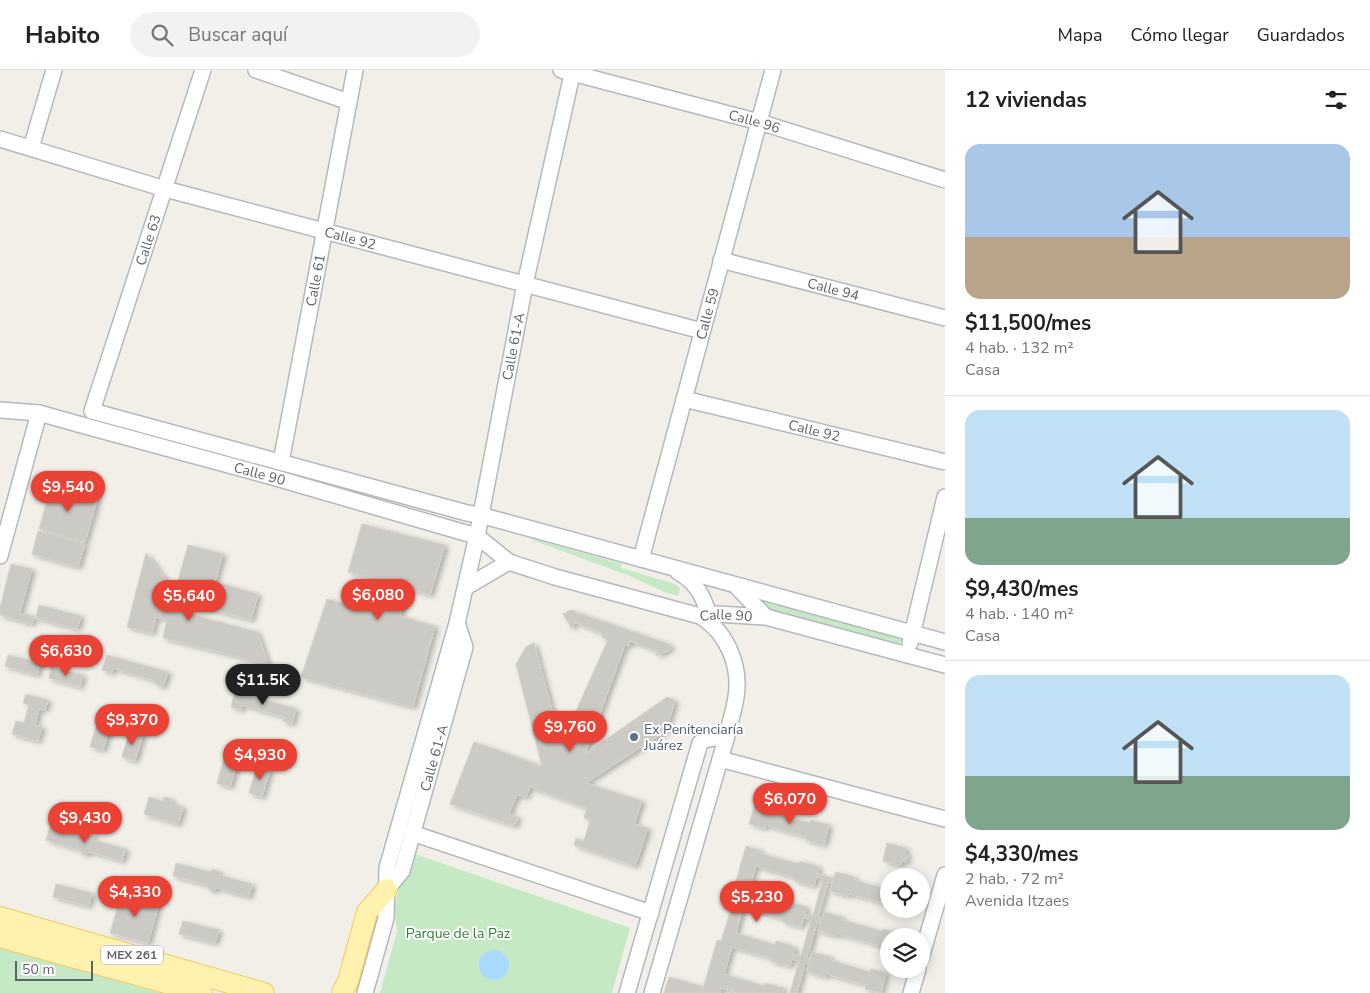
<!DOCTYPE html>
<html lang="es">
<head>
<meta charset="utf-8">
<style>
  body { margin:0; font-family:"Nunito Sans",sans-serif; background:#f2f2f2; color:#222; height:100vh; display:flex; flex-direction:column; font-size:19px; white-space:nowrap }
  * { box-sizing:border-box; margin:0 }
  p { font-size:16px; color:#767676 }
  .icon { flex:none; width:28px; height:28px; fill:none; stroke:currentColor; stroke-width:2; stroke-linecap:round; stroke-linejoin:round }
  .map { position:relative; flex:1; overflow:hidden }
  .panel { display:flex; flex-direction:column; background:#fff; width:425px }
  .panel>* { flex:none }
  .fabs { position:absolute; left:880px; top:798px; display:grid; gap:10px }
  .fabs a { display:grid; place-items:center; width:50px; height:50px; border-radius:50%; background:#fff; box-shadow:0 2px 12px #0003; font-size:25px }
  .scale { position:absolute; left:15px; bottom:12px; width:78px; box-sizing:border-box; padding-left:5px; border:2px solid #5f6368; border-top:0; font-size:14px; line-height:18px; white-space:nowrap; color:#5f6368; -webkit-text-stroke:4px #fff; paint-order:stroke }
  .price { position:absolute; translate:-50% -42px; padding:0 11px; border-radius:18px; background:#ea4335; color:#fff; font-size:16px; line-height:32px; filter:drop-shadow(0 1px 2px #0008) }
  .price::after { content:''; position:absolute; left:50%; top:30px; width:15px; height:11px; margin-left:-8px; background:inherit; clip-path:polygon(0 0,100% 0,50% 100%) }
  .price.current { background:#222; color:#fff }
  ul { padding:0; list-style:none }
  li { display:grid; align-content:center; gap:10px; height:265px; padding:0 20px }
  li+li { border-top:1px solid #e0e0e0 }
  li span { display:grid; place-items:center; height:155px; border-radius:15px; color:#555 }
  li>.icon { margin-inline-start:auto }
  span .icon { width:90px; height:90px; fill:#fffc; stroke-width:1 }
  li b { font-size:21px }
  h2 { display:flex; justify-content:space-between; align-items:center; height:60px; padding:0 20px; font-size:21px }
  header { display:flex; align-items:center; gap:30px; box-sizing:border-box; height:70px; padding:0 25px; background:#fff; border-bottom:1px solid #e0e0e0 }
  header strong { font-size:24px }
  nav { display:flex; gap:28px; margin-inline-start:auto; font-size:18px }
  .search { width:350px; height:45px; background:#f2f2f2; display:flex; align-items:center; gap:12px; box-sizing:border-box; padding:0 18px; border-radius:28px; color:#767676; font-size:19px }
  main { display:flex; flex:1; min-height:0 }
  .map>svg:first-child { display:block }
  .green { fill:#c5e8c5 }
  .water { fill:#aadaff }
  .building { fill:#cccac5; stroke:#d6d1c6; filter:url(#shadow) }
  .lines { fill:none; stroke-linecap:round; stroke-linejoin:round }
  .minor-casing { stroke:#b5b8bc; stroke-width:18 }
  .major-casing { stroke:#f2c960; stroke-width:22 }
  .minor { stroke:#fff; stroke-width:15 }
  .major { stroke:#fff2af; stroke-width:20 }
  .service-dot { fill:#5c6f8a; stroke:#fff; stroke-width:2 }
  .labels { text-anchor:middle; stroke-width:4; stroke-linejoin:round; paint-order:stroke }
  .shield { fill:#fff; stroke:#8f9295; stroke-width:1 }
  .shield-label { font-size:12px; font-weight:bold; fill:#5f6368 }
  .street-label { font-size:14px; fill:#5f6368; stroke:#fff }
  .service-label { font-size:14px; fill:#4e5e75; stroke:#fff; text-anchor:start }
  .park-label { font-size:14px; fill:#348238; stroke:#fff }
</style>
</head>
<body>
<header>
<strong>Habito</strong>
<div class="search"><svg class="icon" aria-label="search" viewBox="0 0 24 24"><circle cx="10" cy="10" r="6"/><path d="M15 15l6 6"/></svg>Buscar aquí</div>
<nav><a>Mapa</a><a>Cómo llegar</a><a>Guardados</a></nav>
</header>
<main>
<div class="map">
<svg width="945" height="923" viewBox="0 0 945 923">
  <defs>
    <filter id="shadow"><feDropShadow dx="3.5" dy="2" stdDeviation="2.5" flood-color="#0004"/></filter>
  </defs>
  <rect width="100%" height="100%" fill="#f1efe8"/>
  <!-- green -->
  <path class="green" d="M533 469 622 494 621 498 675 514 680 518 678 526 664 522 630 506 532 470Z
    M754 527 902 567V571L897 574H893L772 542Z
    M409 782 630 858 612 923H380L397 861 394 837Z
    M0 877 160 923H0Z"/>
  <!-- water -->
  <path class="water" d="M479 895a15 15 0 1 1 30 0a15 15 0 1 1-30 0Z"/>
  <!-- building -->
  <path class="building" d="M52 413 98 427 85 472 39 459Z
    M362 454 445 475 430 525 407 518 400 546 435 556 413 637 301 607 327 529 362 539 371 507 348 502Z
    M38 461 85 474 78 497 32 484Z
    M188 475 223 484 215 512 258 524 251 550 173 529Z
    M146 483 166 510 159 536 257 562 268 594 163 568 167 550 156 547 152 563 127 557Z
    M11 494 32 499 20 543 34 546 32 554 0 545V538Z
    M39 535 81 546 77 559 36 548Z
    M570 540 669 574 671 579 656 586 658 581 630 571 629 576 625 575 585 684 667 627 675 631 666 661 586 713 642 731 634 754 648 758 635 796 574 775 576 768 584 771 590 750 584 748 587 738 530 717 526 727 517 725 509 744 518 747 515 756 450 734 474 672 542 696 516 594 526 577 534 573 561 674 608 570 602 567V563L574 552 572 559 563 544Z
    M59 565 91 574 87 587 56 579Z
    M8 585 40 593 37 605 5 596Z
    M107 585 168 602 163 617 155 614 156 611 113 598 112 603 102 600Z
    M51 597 83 605 80 617 49 608Z
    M235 621 296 639 292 654 283 651 285 647 242 635 241 640 231 637Z
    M26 624 48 630 45 640 39 639 35 655 42 657 38 671 12 664 16 651 24 653 29 635 23 633Z
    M98 650 111 654 103 680 90 677Z
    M130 660 143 664 135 691 122 687Z
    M225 686 238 690 230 717 217 713Z
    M257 696 270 700 262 727 249 723Z
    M149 727 163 731 164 727 172 729 171 733 183 737 178 754 144 744Z
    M755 734 770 739V742L810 753 811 750 829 755 824 775 806 770V767L766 755 765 758 749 754Z
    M50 757 84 767 85 764 94 766 93 770 126 779 122 791 90 782 85 785 82 784 80 780 46 770Z
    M887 773 906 778 905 784 908 785 906 792 902 791 901 795 883 791Z
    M746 776 760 780 759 783 799 794 800 791 819 797 814 816 795 811V808L756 796 755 799 748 823 787 835V832L807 837 801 857 783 852V849L743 837 736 863 775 875 776 871 795 877 792 889 790 896 771 891V888L732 877 724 904 764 916 765 913 784 918 782 923H739L721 918 720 923H702L717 870 721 871 736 823 733 822Z
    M176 793 211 802 212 799 220 802 219 805 252 814 249 827 217 818 214 821H210L208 818 207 815 173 806Z
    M836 802 855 807 854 810 889 820V834L850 824 848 826 830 821Z
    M818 804 834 808 832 813 828 812 818 847 822 848 820 854 817 853 807 887 810 888 809 894 805 893 797 923H790L799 891 792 889 794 884 801 886 811 850 804 848 806 845 813 846 823 809 817 807Z
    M56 814 92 823 89 836 53 827Z
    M122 822 159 833 148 873 110 863Z
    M824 842 842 847V850L882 861 883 859 898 863 897 866H889V881L877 878 878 875 838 864 836 866 818 861Z
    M183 851 219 860 215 873 179 864Z
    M812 882 831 887 830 890 870 902 871 899 886 903 881 923 865 919 866 915 826 904 825 907 807 901Z
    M669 907 701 916 699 923H664Z"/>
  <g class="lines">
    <defs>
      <g id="minor">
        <path d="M203 0 92 341 467 443 480 445 945 572"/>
        <path d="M256 0 349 32"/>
        <path id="s1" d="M561 0 759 52 945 110"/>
        <path id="s2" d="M0 69 165 119 702 261"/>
        <path d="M31 78 54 0"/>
        <path id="s3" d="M721 190 945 248"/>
        <path id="s4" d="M684 329 945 392"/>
        <path id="s5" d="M0 340 39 343 78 354 276 408 462 462 477 466 509 492 555 507 700 546 717 544 766 547 945 595"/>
        <path id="s6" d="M281 392 355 0"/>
        <path d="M0 486 39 343"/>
        <path id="s7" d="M641 489 773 0"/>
        <path d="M678 502C699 513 706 532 711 554"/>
        <path d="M736 516 766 547"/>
        <path d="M466 517 509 492"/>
        <path d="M910 573 945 427"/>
        <path d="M720 689 945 749"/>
        <path d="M412 763 651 843"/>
        <path id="s8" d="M387 819 402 801 465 577 457 553"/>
        <path d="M921 888 945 805"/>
        <path id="s9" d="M365 923 386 848 387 798 457 553 477 466 525 214 573 0"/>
        <path d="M627 923 700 673C708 667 717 668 726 669"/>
        <path d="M652 923 726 669C729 655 734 641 736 627 741 596 727 562 700 546"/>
        <path d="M911 923 918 899"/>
      </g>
      <path id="major" d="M0 847 264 923
        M0 867 202 923
        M342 923 348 911 367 842 387 819"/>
    </defs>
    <!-- minor casing -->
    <use href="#minor" class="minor-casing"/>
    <!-- major casing -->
    <use href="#major" class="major-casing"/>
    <!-- minor -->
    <use href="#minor" class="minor"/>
    <!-- major -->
    <use href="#major" class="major"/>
  </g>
  <!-- markers -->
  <circle class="service-dot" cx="634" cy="667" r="5"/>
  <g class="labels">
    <!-- shield labels -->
    <rect class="shield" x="101" y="875.5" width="62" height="19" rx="4"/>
    <g class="shield-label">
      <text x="132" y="889">MEX 261</text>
    </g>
    <!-- street labels -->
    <g class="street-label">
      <text dy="5" stroke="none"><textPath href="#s1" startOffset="200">Calle 96</textPath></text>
      <text dy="5" stroke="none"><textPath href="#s2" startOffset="364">Calle 92</textPath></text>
      <text transform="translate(148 170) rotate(-72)" y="5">Calle 63</text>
      <text dy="5" stroke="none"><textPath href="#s6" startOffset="185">Calle 61</textPath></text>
      <text dy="5" stroke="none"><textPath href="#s3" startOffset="116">Calle 94</textPath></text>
      <text dy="5" stroke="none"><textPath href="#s7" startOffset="254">Calle 59</textPath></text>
      <text dy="5" stroke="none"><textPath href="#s9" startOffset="665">Calle 61-A</textPath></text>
      <text dy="5" stroke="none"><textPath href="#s4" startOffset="134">Calle 92</textPath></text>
      <text dy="5" stroke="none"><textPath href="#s5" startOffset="268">Calle 90</textPath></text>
      <text dy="5" stroke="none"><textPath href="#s5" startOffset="760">Calle 90</textPath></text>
      <text dy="5" stroke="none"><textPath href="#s8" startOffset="141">Calle 61-A</textPath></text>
    </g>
    <!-- service labels -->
    <g class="service-label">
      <text x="644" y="664">Ex Penitenciaría<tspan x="644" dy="16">Juárez</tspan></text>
    </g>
    <!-- park labels -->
    <g class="park-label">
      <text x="458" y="868">Parque de la Paz</text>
    </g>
  </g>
</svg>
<div class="fabs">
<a><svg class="icon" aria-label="locate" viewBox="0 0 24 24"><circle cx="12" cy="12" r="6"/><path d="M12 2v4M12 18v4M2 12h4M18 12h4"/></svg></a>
<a><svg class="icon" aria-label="layers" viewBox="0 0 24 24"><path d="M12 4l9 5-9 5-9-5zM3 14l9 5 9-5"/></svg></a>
</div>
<div class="scale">50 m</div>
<b class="price" style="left:68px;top:443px">$9,540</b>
<b class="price" style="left:378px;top:551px">$6,080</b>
<b class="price" style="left:189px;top:552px">$5,640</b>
<b class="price" style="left:66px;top:607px">$6,630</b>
<b class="price current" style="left:263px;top:636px">$11.5K</b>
<b class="price" style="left:132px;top:676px">$9,370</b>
<b class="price" style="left:570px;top:683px">$9,760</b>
<b class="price" style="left:260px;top:711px">$4,930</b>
<b class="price" style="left:790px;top:755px">$6,070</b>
<b class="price" style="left:85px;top:774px">$9,430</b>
<b class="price" style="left:135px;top:848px">$4,330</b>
<b class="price" style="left:757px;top:853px">$5,230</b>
</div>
<section class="panel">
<h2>12 viviendas<svg class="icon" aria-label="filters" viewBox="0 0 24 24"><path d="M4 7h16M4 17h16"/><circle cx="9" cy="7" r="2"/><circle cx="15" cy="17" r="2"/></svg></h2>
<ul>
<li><span style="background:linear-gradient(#a9c7e8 60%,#b9a48a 0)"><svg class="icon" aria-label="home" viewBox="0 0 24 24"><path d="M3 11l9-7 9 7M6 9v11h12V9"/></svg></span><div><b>$11,500/mes</b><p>4 hab. · 132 m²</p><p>Casa</p></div></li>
<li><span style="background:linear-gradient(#bfe0f5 70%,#7fa58c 0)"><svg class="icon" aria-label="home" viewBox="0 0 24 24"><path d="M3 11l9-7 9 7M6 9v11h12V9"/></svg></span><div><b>$9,430/mes</b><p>4 hab. · 140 m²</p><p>Casa</p></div></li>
<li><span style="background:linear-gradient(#bfe0f5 65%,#7fa58c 0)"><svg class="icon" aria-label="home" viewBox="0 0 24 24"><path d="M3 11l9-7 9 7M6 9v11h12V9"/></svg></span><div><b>$4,330/mes</b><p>2 hab. · 72 m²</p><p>Avenida Itzaes</p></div></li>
</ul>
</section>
</main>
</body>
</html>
